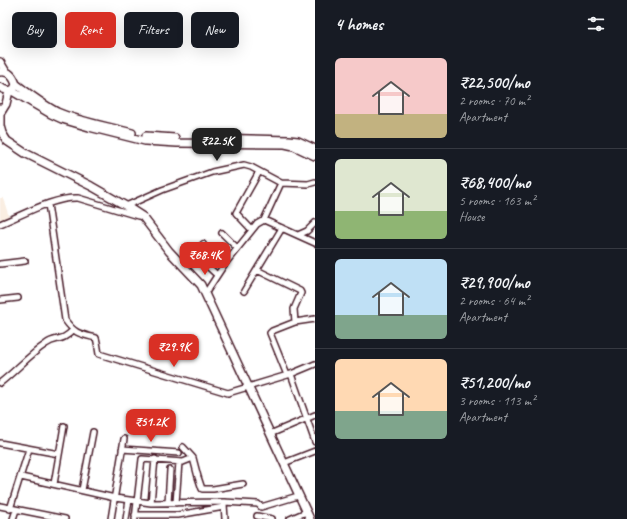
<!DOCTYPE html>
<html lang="en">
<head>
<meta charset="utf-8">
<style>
  body { margin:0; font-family:Caveat,sans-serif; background:#242831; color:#f1f3f6; height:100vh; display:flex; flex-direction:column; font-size:15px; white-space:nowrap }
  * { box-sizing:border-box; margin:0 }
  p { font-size:13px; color:#9ea1a6 }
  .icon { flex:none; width:22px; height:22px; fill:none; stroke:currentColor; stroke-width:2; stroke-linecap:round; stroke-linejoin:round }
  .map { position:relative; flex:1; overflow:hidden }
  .side { display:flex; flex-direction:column; background:#171b24; width:312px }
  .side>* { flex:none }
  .banner { position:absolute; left:12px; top:12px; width:243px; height:36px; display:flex; gap:8px }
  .price { position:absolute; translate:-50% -34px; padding:0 9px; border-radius:8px; background:#d93025; color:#fff; font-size:13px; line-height:26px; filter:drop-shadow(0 1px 2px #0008) }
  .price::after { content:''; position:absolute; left:50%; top:24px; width:12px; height:9px; margin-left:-6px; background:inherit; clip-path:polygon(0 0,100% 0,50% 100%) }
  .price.selected { background:#222; color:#fff }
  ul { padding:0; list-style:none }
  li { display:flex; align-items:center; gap:12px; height:100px; padding:0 20px }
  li+li { border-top:1px solid #363941 }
  li span { display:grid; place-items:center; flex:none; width:112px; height:80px; border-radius:6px; color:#555 }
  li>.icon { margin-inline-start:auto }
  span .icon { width:48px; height:48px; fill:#fffc; stroke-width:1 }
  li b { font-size:17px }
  h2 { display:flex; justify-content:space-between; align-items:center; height:48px; padding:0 20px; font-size:17px }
  .chip { padding:0 14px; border-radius:6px; background:#171b24; box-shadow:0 4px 16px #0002; font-size:14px; line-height:36px }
  .chip.selected { background:#d93025; color:#fff }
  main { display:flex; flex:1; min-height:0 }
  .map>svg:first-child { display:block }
  .built { fill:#faeee2 }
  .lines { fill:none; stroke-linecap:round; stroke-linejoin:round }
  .street-casing { stroke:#4a1f2b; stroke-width:8 }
  .secondary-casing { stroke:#4a1f2b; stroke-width:10 }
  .street { stroke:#fff; stroke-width:5 }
  .secondary { stroke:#fff; stroke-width:7 }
</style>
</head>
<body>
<main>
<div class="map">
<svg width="315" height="519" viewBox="0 0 315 519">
  <rect width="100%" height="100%" fill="#fff"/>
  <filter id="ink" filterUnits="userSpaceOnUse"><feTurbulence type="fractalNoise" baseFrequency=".025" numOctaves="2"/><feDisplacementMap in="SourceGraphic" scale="8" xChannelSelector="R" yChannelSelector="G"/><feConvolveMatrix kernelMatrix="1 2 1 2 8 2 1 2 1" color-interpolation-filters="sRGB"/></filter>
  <g filter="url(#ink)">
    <!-- built -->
    <path class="built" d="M0 198H3L11 223 0 227Z"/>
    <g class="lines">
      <defs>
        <path id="street" d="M48 204 65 320C75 334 80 334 96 338L97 342 99 354 228 393 291 374 315 364
          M126 206 162 190 212 172 244 165 251 167 281 183 308 184 315 182
          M264 220 281 183
          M0 224C23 215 53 197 78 198L138 216
          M252 230 236 213 259 172
          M222 233 237 248
          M298 235 307 231 315 223
          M200 259 217 275
          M0 264 25 261
          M183 267 203 244
          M257 270 300 291 301 293 294 309 295 322
          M244 291 282 228
          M205 294 224 265 257 224 264 220 315 243
          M0 300 18 298
          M291 374 315 442
          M287 375 270 333 272 331 295 322 315 319
          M0 383C16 371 29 355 46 344 56 336 61 343 73 330
          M270 434 315 415
          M0 443 59 454
          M183 447 193 458 198 477 202 489H213L243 484
          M122 449 179 453
          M284 463 315 451
          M21 477 115 498 151 503 224 502 258 504 261 507 298 496
          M54 484 64 426
          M82 490 93 432
          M151 503 155 459
          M168 503 170 470
          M176 503 179 462
          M224 504 225 519
          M0 506 65 519
          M10 509 29 449
          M135 515H178L224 507
          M257 516 272 519
          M13 519 16 510
          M111 519 124 439
          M126 519 129 500
          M135 519 142 459 183 462 193 458
          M290 519 306 512"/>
        <path id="secondary" d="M0 62 6 72
          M0 72C8 70 13 76 16 84L14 89 9 91 3 89 0 87
          M16 84C29 94 42 104 57 112 77 121 110 127 132 133
          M12 91 51 114 62 119 89 127 145 141 177 143 285 144 294 146 315 156
          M0 108V126L2 133 7 141 25 153 91 186 126 206 143 217 169 251 201 285 310 519
          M1 112 6 104 9 91
          M146 136 175 138
          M208 138 289 140 298 141 315 149"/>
      </defs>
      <!-- street casing -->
      <use href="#street" class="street-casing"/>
      <!-- secondary casing -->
      <use href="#secondary" class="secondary-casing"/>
      <!-- street -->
      <use href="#street" class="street"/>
      <!-- secondary -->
      <use href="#secondary" class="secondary"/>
    </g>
  </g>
</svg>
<b class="price selected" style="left:217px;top:162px">₹22.5K</b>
<b class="price" style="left:205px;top:276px">₹68.4K</b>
<b class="price" style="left:174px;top:368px">₹29.9K</b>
<b class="price" style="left:151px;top:443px">₹51.2K</b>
<div class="banner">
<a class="chip">Buy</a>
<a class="chip selected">Rent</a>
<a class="chip">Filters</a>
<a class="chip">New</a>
</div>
</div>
<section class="side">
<h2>4 homes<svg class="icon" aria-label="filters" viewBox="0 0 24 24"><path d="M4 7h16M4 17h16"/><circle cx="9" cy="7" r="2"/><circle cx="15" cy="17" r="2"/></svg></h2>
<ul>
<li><span style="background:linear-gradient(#f6c9c9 70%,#c2b280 0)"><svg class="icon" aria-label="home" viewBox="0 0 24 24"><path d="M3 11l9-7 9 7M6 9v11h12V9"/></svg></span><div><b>₹22,500/mo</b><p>2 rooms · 70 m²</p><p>Apartment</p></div></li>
<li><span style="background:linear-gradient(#dfe7d0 65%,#8fb573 0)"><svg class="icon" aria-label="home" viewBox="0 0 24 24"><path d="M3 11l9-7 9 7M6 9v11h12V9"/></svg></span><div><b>₹68,400/mo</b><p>5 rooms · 163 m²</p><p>House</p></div></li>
<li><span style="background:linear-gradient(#bfe0f5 70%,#7fa58c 0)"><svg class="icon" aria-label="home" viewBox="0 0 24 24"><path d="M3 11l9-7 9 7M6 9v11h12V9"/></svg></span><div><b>₹29,900/mo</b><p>2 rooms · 64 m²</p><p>Apartment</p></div></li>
<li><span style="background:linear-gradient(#ffd9b3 65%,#7fa58c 0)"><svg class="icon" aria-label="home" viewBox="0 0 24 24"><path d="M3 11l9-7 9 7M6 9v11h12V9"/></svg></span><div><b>₹51,200/mo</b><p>3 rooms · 113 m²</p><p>Apartment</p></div></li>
</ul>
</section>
</main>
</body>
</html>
